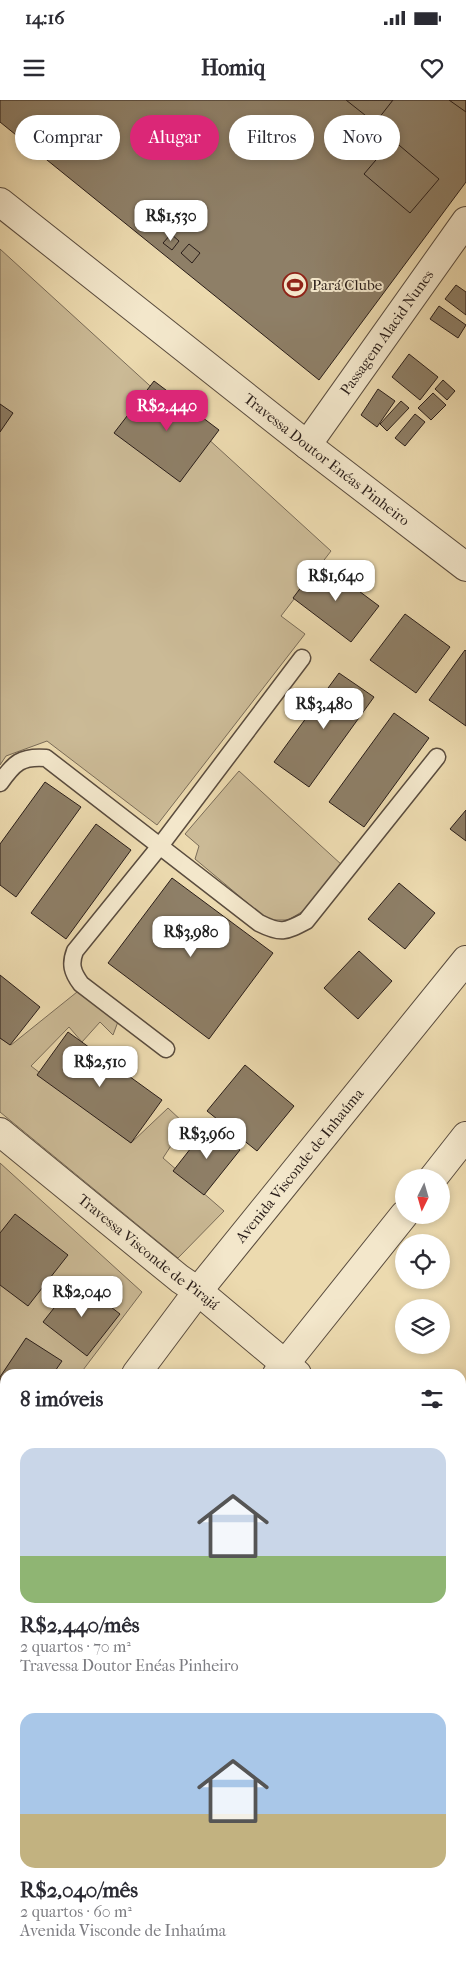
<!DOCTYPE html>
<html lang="pt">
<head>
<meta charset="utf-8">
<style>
  body { margin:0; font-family:"IM FELL French Canon",serif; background:#f7f7f7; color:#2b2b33; height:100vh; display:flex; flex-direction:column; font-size:19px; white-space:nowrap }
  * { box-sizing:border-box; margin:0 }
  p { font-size:16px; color:#7c7c81 }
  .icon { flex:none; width:28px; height:28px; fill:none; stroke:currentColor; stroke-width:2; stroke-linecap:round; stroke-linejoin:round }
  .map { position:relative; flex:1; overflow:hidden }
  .panel { position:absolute; left:0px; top:1269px; width:466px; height:601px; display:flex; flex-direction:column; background:#fff; border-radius:15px 15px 0 0; box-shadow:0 2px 8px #0003 }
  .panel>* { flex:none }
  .top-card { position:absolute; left:15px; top:15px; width:436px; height:45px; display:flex; gap:10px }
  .needle { width:32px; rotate:185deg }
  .buttons { position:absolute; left:395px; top:1069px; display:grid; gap:10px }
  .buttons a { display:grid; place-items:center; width:55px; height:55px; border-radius:50%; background:#fff; box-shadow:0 2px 8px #0003; font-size:25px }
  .price { position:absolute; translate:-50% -42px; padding:0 11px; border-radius:10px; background:#fff; color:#222; font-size:16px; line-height:32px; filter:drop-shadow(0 1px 2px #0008) }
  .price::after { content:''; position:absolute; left:50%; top:30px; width:15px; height:11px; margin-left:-8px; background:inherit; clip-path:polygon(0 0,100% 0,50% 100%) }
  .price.active { background:#db2777; color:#fff }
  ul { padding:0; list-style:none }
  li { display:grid; align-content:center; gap:10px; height:265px; padding:0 20px }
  li span { display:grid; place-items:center; height:155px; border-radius:15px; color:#555 }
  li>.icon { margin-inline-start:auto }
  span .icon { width:90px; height:90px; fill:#fffc; stroke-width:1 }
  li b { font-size:21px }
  h2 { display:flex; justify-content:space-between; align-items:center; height:60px; padding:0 20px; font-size:21px }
  .tag { padding:0 18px; border-radius:22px; background:#fff; box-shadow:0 2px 8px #0003; font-size:18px; line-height:45px }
  .tag.active { background:#db2777; color:#fff }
  .status { display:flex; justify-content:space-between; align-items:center; height:35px; padding:0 25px; background:#fff; direction:ltr }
  .status svg { height:14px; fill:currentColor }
  header { display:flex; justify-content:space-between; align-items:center; height:65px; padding:0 20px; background:#fff; font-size:22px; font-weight:700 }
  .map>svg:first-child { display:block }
  .green { fill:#cbba96; stroke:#7a6c58 }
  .building { fill:#8e7f67; stroke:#291d19 }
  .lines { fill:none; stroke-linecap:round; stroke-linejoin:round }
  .service-casing { stroke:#5a4c3e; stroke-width:19 }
  .minor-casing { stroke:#5a4c3e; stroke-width:30 }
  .tertiary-casing { stroke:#5a4c3e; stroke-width:30 }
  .service { stroke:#f3e7cb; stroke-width:16 }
  .minor { stroke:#f3e7cb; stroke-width:28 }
  .tertiary { stroke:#f3e7cb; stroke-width:28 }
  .labels { text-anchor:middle; stroke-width:4; stroke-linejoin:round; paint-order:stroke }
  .poi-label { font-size:15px; fill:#291d19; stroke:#f3e7cb; text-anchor:start }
  .street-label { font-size:15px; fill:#291d19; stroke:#f3e7cb }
</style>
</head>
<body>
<div class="status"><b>14:16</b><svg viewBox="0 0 49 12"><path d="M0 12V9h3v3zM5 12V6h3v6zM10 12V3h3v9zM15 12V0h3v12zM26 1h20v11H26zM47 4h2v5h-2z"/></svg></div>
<header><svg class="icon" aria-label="menu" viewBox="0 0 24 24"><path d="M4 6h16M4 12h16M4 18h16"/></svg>Homiq<svg class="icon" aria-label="heart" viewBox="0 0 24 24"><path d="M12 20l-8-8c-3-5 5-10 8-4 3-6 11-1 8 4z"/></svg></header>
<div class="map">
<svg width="466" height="1869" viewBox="0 0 466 1869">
  <rect width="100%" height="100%" fill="#ecdaaf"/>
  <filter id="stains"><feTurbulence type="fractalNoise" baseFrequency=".004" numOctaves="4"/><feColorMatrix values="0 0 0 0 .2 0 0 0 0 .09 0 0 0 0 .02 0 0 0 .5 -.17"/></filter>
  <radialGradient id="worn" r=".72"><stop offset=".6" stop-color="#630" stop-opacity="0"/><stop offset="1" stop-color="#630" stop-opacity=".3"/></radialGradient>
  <!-- green -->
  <path class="green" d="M0 149 331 451 281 516 305 534 157 725 47 641 6 656 0 665Z
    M239 671 342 765 305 810 288 820H268L195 759 199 746 185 734Z
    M77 892 119 919 113 935 100 922 82 942 69 927 31 966 131 1043 168 1008 185 1024 163 1058 224 1111 178 1158 0 1012V938L11 945Z
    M0 1063 142 1192 80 1274H5V1374L0 1381Z
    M0 1754 5 1762V1865H87L92 1869H0Z"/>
  <!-- building -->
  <path class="building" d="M0 0H466V82L319 280 0 22Z
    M346 0H393L375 23Z
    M449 0H466V12Z
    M393 40 439 79 410 113 364 74Z
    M171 134 179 141 172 150 163 143Z
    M189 144 200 153 192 163 181 153Z
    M456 185 466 192V215L445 199Z
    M439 206 466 225 458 238 430 219Z
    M409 254 438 277 420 300 392 277Z
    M443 280 455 291 447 300 435 289Z
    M154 281 219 330 180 382 114 333Z
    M378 289 395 301 377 327 361 315Z
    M433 293 446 305 431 320 418 308Z
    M401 301 409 308 387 331 380 324Z
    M0 304 13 313 0 332Z
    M415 314 425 322 405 346 395 338Z
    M320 462 379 506 351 542 293 498Z
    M405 514 450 547 416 593 370 560Z
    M465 550 466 551V626L429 600Z
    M339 573 374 597 309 687 274 662Z
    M394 613 429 638 364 727 329 702Z
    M45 682 81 707 16 797 0 785V744Z
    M466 710V741L450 729Z
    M96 724 131 750 66 839 31 813Z
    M172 778 273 853 209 939 108 863Z
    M399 783 435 813 405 849 368 819Z
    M359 851 392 881 358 919 324 888Z
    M0 875 40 907 10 945 0 938Z
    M68 932 162 1000 131 1043 37 975Z
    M245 965 294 1006 257 1051 207 1011Z
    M209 1025 240 1050 204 1095 173 1071Z
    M15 1114 68 1155 28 1206 0 1185V1133Z
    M76 1180 120 1214 87 1256 43 1222Z
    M26 1238 62 1261 53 1274H5V1296L0 1293V1277Z
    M113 1865H185L187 1867 184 1869H120Z
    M275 1865H362L368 1869H273Z"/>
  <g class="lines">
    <defs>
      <path id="service" d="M0 683C14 663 21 656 46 658L259 823C281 834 285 832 306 821L437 657
        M166 949 81 884C72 872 70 864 75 851L160 746 302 558"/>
      <g id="minor">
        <path id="s1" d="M0 102 307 345 466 467"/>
        <path id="s2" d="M307 345 466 121"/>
        <path id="s3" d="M0 1032 180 1179 198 1191 297 1274"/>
        <path d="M461 1406 466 1410"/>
        <path d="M461 1849H466"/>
        <path d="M228 1869 231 1865"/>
      </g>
      <g id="tertiary">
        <path d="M433 1078 466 1036"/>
        <path id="s4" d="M136 1274 198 1191 466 860"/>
        <path d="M277 1274 404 1115"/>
        <path d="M0 1454 5 1448"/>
        <path d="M0 1619 5 1612"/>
      </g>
    </defs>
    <!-- service casing -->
    <use href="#service" class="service-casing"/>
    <!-- minor casing -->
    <use href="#minor" class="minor-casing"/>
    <!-- tertiary casing -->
    <use href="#tertiary" class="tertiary-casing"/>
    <!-- service -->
    <use href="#service" class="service"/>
    <!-- minor -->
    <use href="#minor" class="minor"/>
    <!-- tertiary -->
    <use href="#tertiary" class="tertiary"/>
  </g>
  <!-- icons -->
  <defs>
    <symbol id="stadium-ring" viewBox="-11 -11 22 22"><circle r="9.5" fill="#f3e7cb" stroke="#8f2418" stroke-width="1.5"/><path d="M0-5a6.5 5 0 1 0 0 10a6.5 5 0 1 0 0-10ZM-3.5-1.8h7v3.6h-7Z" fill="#8f2418"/></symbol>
  </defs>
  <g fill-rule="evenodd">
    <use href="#stadium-ring" x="281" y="171" width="28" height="28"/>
  </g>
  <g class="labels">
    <!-- poi labels -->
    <g class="poi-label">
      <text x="312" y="190">Pará Clube</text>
    </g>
    <!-- street labels -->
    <g class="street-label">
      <text dy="5" stroke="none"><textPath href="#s2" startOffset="138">Passagem Alacid Nunes</textPath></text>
      <text dy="5" stroke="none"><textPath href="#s1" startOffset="416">Travessa Doutor Enéas Pinheiro</textPath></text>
      <text dy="5" stroke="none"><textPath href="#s4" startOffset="265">Avenida Visconde de Inhaúma</textPath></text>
      <text dy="5" stroke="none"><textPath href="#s3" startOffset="191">Travessa Visconde de Pirajá</textPath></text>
    </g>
  </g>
  <rect width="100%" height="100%" filter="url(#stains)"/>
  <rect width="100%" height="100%" fill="url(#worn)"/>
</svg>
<div class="buttons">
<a><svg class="needle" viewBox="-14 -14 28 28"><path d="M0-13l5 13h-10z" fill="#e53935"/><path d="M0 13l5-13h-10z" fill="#7c7c81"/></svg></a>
<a><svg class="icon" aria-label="locate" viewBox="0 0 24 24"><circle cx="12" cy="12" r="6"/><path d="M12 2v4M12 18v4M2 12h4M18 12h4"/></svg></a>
<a><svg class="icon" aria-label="layers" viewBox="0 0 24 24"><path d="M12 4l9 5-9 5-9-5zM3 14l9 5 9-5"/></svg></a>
</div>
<b class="price" style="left:171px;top:142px">R$1,530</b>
<b class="price active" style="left:167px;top:332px">R$2,440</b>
<b class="price" style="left:336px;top:502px">R$1,640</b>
<b class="price" style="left:324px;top:630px">R$3,480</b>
<b class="price" style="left:191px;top:858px">R$3,980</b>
<b class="price" style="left:100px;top:988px">R$2,510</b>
<b class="price" style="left:207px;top:1060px">R$3,960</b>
<b class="price" style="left:82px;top:1218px">R$2,040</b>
<div class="top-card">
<a class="tag">Comprar</a>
<a class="tag active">Alugar</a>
<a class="tag">Filtros</a>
<a class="tag">Novo</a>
</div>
<section class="panel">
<h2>8 imóveis<svg class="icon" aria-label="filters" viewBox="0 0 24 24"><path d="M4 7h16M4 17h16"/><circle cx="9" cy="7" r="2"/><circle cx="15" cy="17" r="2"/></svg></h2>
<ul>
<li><span style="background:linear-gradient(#c9d6e8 70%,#8fb573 0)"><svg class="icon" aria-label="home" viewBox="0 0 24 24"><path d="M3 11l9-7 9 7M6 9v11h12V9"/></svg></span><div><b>R$2,440/mês</b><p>2 quartos · 70 m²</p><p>Travessa Doutor Enéas Pinheiro</p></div></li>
<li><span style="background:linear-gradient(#a9c7e8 65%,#c2b280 0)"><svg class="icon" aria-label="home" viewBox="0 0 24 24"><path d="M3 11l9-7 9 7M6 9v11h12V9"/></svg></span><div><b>R$2,040/mês</b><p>2 quartos · 60 m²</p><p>Avenida Visconde de Inhaúma</p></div></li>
</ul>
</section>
</div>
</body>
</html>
